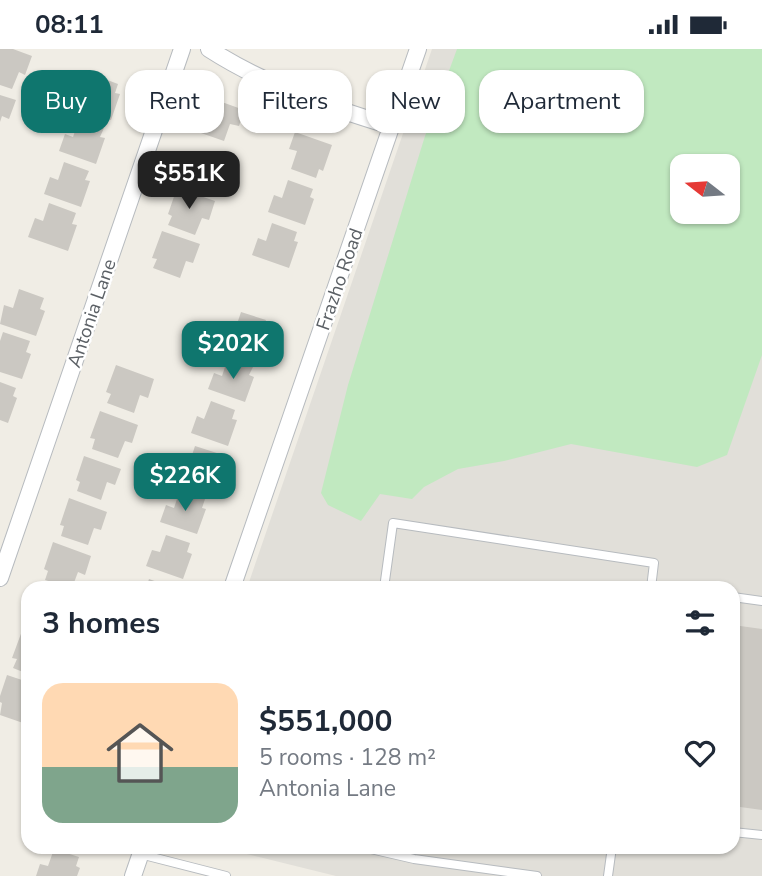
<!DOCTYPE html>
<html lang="en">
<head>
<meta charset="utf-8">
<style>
  body { margin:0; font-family:"Nunito Sans",sans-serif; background:#f6f6f7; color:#1f2937; height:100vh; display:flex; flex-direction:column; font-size:26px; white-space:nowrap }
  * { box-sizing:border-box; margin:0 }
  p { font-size:23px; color:#747a83 }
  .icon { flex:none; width:38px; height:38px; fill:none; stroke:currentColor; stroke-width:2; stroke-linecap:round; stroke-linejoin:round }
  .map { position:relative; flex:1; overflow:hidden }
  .side { position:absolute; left:21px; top:532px; width:719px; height:273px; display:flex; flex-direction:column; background:#fff; border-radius:21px; box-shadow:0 2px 5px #0004 }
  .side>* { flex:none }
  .guide { position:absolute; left:21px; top:21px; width:721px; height:63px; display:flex; gap:14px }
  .needle { width:46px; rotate:287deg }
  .fabs { position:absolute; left:670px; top:105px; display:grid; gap:14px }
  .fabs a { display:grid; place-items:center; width:70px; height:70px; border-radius:14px; background:#fff; box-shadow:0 2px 5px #0004; font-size:35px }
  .price { position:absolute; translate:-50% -60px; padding:0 16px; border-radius:14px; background:#0f766e; color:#fff; font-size:23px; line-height:46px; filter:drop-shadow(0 2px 4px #0008) }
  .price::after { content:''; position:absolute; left:50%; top:42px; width:21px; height:16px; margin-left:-10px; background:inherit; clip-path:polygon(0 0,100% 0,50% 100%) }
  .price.current { background:#222; color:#fff }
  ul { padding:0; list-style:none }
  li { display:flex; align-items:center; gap:21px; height:175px; padding:0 21px }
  li span { display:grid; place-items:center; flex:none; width:196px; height:140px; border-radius:21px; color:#555 }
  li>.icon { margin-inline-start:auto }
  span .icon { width:84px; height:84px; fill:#fffc; stroke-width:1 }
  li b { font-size:30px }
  h2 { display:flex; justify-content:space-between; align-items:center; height:84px; padding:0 21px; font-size:30px }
  .pill { padding:0 24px; border-radius:21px; background:#fff; box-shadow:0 2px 5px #0004; font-size:24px; line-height:63px }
  .pill.current { background:#0f766e; color:#fff }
  .status { display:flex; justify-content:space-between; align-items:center; height:49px; padding:0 35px; background:#fff; direction:ltr }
  .status svg { height:19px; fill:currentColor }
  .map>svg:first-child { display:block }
  .industrial { fill:#e1dfd9; fill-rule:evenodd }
  .green { fill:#c1e9c0; fill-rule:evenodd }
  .building { fill:#cbc8c2 }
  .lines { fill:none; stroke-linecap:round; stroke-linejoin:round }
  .lane-casing { stroke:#b7bbbf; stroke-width:10 }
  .street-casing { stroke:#b7bbbf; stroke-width:18 }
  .lane { stroke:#fff; stroke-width:8 }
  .street { stroke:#fff; stroke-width:16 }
  .labels { text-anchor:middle; stroke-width:5; stroke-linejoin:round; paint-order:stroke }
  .street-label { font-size:19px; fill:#5c6166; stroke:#fff }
</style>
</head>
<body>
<div class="status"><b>08:11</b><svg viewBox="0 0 49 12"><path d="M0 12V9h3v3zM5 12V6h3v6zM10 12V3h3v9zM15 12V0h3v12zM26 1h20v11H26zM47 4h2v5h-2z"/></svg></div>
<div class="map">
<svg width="762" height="827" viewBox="0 0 762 827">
  <rect width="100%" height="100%" fill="#f0ede5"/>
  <!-- industrial -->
  <path class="industrial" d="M432 0H762V827H336L218 798H733V539H247ZM682 117H728V163H682Z"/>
  <!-- green -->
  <path class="green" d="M457 0H762V306L727 406 697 418 571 395 504 412 458 420 424 438 412 450 380 445 361 472 328 456 321 444 348 336 425 87ZM682 117H728V163H682Z"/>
  <!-- building -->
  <path class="building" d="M0 0H13L32 7 25 26 19 23 12 40 0 36Z
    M94 26 118 35 115 44 120 45 111 71 74 58 80 41 87 44Z
    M0 46 16 51 9 70 2 67 0 73Z
    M208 48 244 61 239 77 230 75 224 92 201 84 204 74 200 73Z
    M79 70 104 79 100 88 105 89 96 115 59 102 65 85 73 88Z
    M295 83 332 96 323 122 319 120 316 129 291 120 297 102 289 100Z
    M64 113 89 122 85 131 90 132 81 158 44 145 50 128 58 131Z
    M288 131 313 140 310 148 314 150 305 176 268 163 274 146 282 149Z
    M177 139 215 152 209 171 202 169 195 186 168 176 172 167 168 165Z
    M49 154 76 164 72 175 77 176 68 202 28 188 35 169 43 172Z
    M272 174 297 183 294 192 298 193 289 219 252 206 258 189 266 192Z
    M162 182 200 195 193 214 186 212 180 229 153 219 157 210 152 209Z
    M19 240 44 249 40 260 45 262 36 287 0 275 4 256 13 259Z
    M241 263 266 271 263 280 267 282 259 307 222 294 228 278 235 281Z
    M3 283 30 292 26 303 31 305 22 330 0 323V292Z
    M228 309 253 318 249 326 254 328 245 353 208 340 214 324 222 327Z
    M116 316 154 330 148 349 140 346 134 364 107 354 111 345 106 343Z
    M0 333 16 339 13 347 17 349 8 374 0 371Z
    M211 352 235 361 232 370 237 371 228 397 191 384 197 367 204 370Z
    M100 362 138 376 132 394 125 392 118 409 92 400 95 390 90 389Z
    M195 397 220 405 217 414 221 416 213 441 176 428 181 412 189 415Z
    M84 407 121 420 115 436 107 433 101 451 77 442 80 433 76 431Z
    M180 441 205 450 202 459 206 460 197 485 160 473 166 456 174 459Z
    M69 449 107 463 101 481 94 479 88 496 61 487 64 477 60 476Z
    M166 486 190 494 187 503 192 505 183 530 146 517 152 501 160 503Z
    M53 493 91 507 85 526 78 523 72 539 45 531 48 522 44 520Z
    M149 530 174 539H146Z
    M733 576 762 580V761L733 757Z
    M22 582 28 584V625L13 619 17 610 12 609Z
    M7 626 28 633V668L26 675 0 666 2 654 0 653V647Z
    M54 800 79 808 76 817 80 819 77 827H36L40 815 48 817Z"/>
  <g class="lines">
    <defs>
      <path id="lane" d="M384 539 393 474 654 514 651 539
        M733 548 762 552
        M733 783 762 786
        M362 798 414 810 537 827
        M140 805 226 827
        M608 827 612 798"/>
      <path id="street" d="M209 0C265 36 328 58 391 77
        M0 529 182 0
        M232 539 418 0
        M133 827 143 798"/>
    </defs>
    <!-- lane casing -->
    <use href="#lane" class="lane-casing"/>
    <!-- street casing -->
    <use href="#street" class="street-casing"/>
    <!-- lane -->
    <use href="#lane" class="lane"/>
    <!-- street -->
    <use href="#street" class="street"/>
  </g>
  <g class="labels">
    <!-- street labels -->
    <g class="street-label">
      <text transform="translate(339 230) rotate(-71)" y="7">Frazho Road</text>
      <text transform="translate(91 264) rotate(-71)" y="7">Antonia Lane</text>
    </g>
  </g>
</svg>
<div class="fabs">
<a><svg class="needle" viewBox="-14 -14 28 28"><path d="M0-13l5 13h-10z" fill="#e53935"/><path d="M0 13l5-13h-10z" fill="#747a83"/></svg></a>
</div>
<b class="price current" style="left:189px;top:162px">$551K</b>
<b class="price" style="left:233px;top:332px">$202K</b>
<b class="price" style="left:185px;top:464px">$226K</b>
<div class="guide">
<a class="pill current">Buy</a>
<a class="pill">Rent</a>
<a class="pill">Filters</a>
<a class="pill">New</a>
<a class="pill">Apartment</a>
</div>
<section class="side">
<h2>3 homes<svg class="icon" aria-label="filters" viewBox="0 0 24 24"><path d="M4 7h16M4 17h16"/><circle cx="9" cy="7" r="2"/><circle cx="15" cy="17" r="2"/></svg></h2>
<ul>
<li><span style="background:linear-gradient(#ffd9b3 60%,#7fa58c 0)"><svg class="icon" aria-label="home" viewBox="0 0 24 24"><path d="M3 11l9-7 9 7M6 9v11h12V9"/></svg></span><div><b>$551,000</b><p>5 rooms · 128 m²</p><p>Antonia Lane</p></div><svg class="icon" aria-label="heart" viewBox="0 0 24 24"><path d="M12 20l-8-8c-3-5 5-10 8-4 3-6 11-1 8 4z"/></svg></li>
</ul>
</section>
</div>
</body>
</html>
